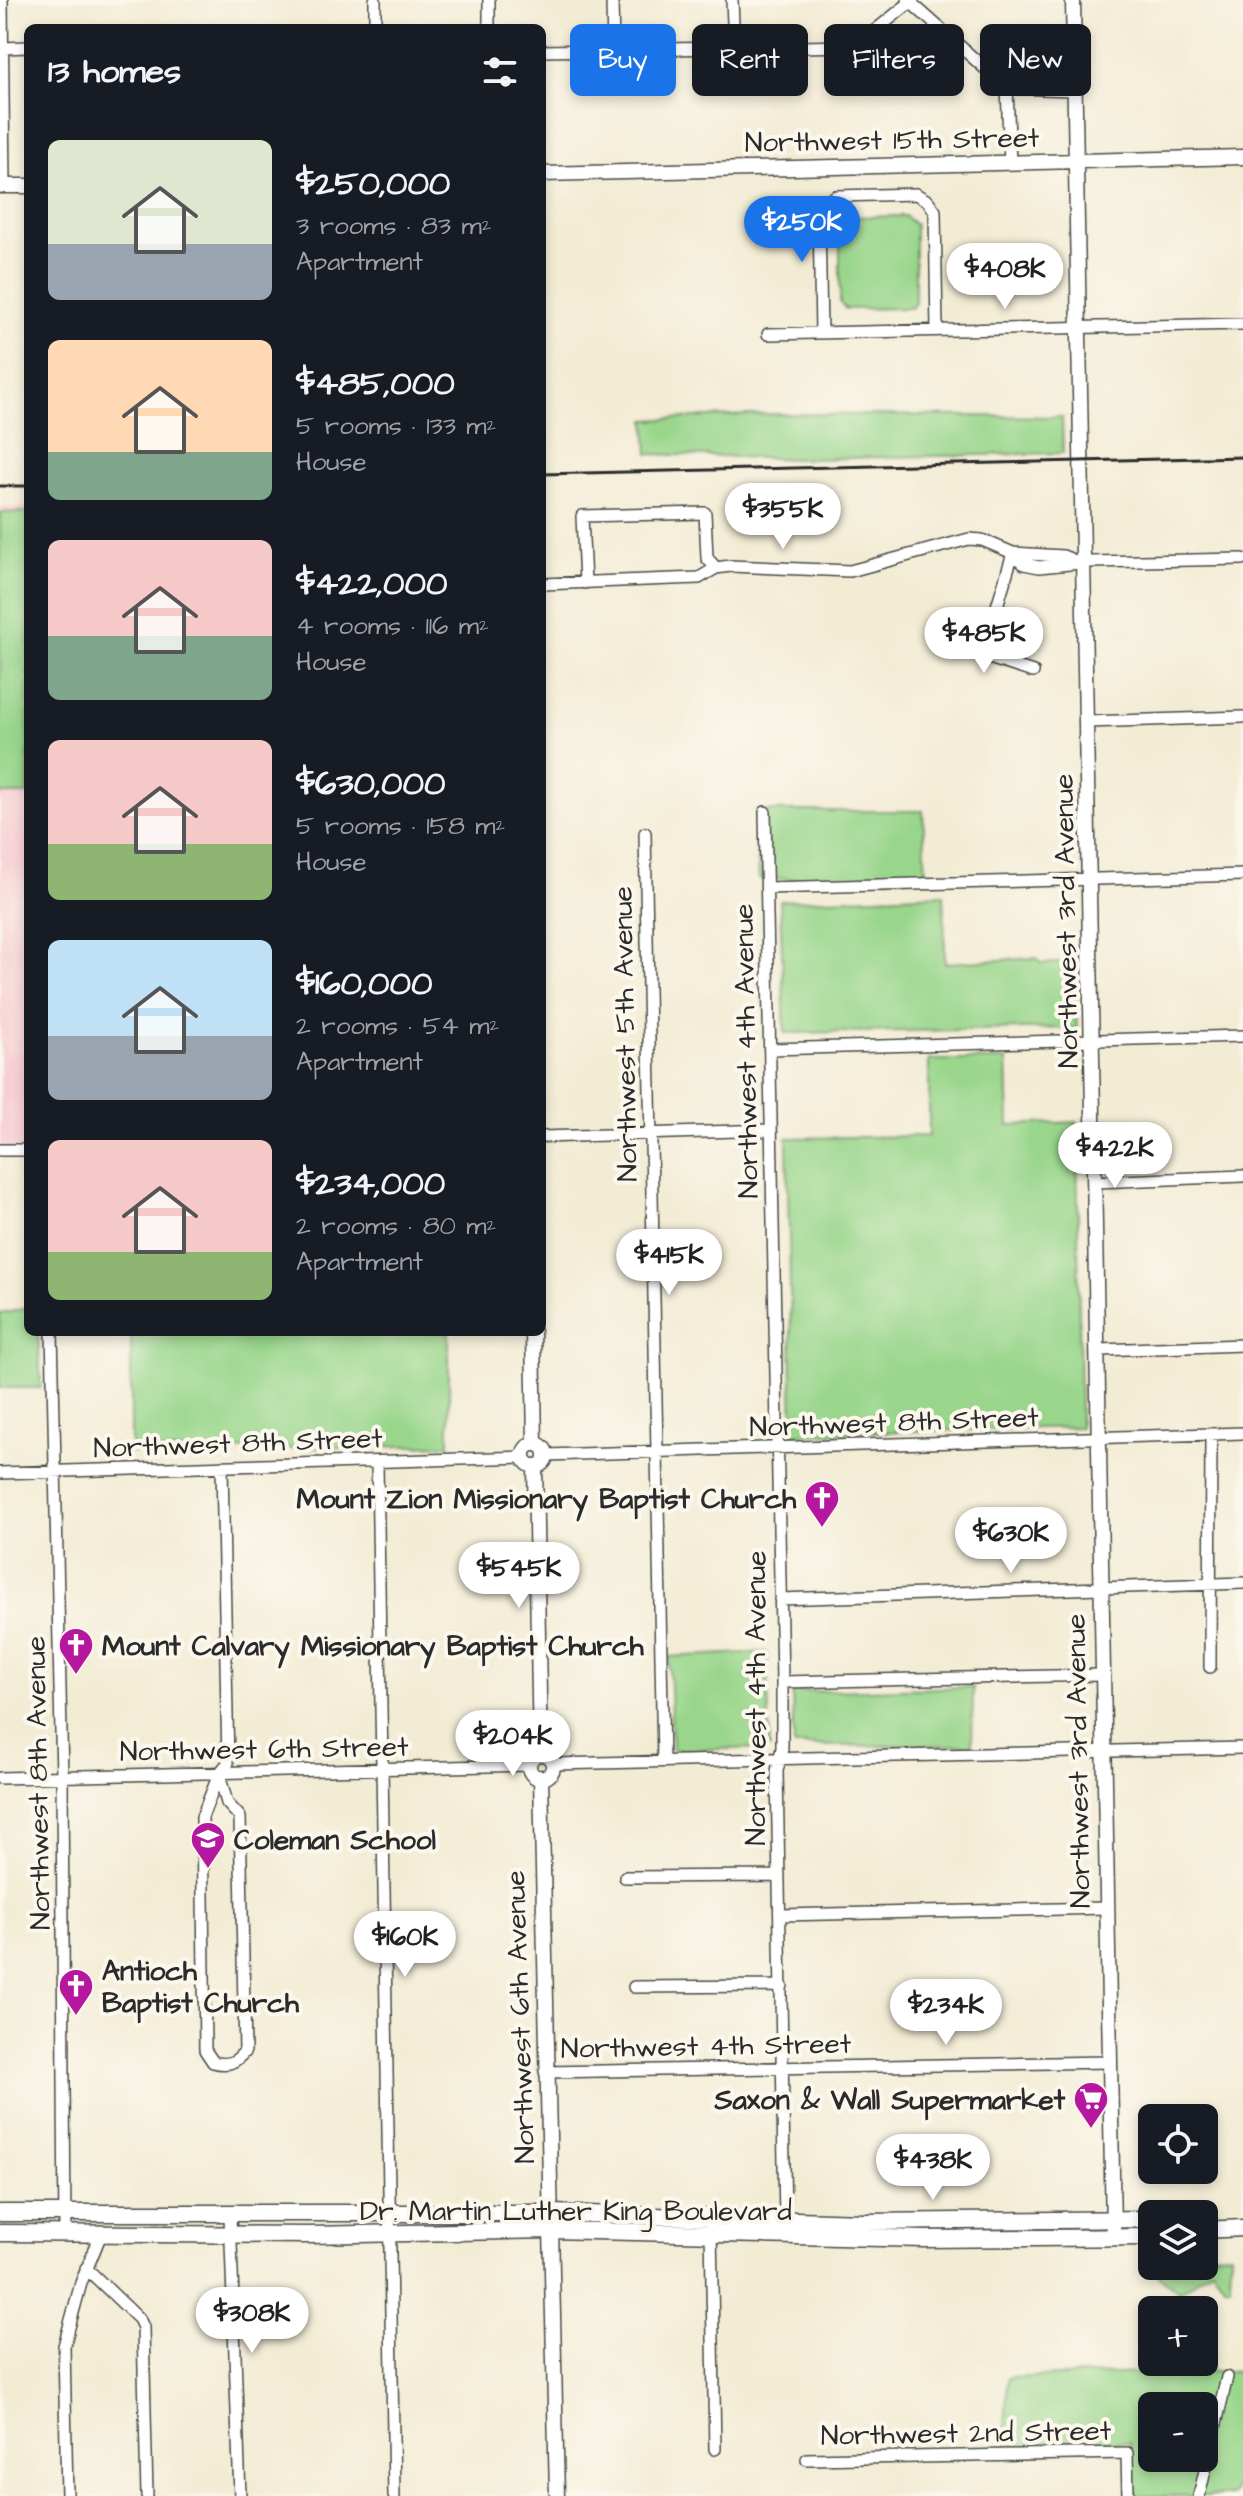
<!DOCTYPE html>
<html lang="en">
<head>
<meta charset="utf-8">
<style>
  body { margin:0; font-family:"Architects Daughter",sans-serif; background:#242831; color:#f1f3f6; height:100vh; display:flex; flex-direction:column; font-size:30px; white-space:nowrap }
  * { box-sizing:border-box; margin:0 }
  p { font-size:26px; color:#9ea1a6 }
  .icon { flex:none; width:44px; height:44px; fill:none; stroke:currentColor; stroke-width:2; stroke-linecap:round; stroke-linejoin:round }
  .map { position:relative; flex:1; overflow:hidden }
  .panel { position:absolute; left:24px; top:24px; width:522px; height:1312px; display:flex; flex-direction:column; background:#171b24; border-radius:12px; box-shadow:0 4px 12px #0003 }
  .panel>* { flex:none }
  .banner { position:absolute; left:570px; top:24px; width:552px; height:72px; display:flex; gap:16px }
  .fabs { position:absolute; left:1138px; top:2104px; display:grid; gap:16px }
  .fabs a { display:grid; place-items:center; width:80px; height:80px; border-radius:12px; background:#171b24; box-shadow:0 4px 12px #0003; font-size:40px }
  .price { position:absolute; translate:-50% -68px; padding:0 18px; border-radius:28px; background:#fff; color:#222; font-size:26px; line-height:52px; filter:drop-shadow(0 2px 4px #0008) }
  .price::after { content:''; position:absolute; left:50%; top:48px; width:24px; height:18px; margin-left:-12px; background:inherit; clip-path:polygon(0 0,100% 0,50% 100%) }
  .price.active { background:#1a73e8; color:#fff }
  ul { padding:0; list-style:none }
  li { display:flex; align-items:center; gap:24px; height:200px; padding:0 24px }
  li span { display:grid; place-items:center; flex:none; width:224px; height:160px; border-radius:12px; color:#555 }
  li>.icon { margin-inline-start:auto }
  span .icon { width:96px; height:96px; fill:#fffc; stroke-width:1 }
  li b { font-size:34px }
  h2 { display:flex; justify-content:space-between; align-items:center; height:96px; padding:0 24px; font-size:34px }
  .chip { padding:0 28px; border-radius:12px; background:#171b24; box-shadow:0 4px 12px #0003; font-size:28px; line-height:72px }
  .chip.active { background:#1a73e8; color:#fff }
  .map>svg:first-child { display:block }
  .built { fill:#f7cfd4 }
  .green { fill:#99d68b; stroke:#62805b; stroke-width:2; fill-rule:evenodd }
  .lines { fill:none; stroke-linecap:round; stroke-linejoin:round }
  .minor-casing { stroke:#494844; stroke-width:14 }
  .tertiary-casing { stroke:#494844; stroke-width:17 }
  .secondary-casing { stroke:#494844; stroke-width:19 }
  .minor { stroke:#fff; stroke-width:11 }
  .tertiary { stroke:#fff; stroke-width:14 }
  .secondary { stroke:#fff; stroke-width:16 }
  .rail { stroke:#2b2b2b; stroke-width:3 }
  .labels { text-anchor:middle; stroke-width:8; stroke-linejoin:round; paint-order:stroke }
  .street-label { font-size:28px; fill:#2b2b2b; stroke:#fbf7ec }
  .poi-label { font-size:28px; font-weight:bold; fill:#2b2b2b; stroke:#fbf7ec; text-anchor:start }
</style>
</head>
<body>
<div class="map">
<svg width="1243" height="2496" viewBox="0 0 1243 2496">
  <rect width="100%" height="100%" fill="#fbf7ec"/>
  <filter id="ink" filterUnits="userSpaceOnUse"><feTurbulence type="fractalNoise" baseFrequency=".0125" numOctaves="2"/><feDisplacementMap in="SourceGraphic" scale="16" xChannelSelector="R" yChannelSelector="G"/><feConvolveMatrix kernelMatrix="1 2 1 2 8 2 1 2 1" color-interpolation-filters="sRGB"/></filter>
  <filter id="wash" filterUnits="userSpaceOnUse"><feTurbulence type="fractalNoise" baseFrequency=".006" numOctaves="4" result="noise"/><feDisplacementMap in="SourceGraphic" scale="32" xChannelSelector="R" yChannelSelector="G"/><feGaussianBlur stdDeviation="1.8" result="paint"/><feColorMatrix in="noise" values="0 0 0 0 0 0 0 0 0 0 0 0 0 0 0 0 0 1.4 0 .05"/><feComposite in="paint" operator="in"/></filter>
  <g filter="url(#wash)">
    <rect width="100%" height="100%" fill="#f3ecd5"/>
    <!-- built -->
    <path class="built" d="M0 507H28V1149L0 1150Z"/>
    <!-- green -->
    <path class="green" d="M905 216 915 225V303L911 308 846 309 840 303V226L847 217Z
      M770 414 1062 417 1063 453 803 459 648 454 646 420Z
      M28 512V794H0V513Z
      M756 811H923L926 877 759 879Z
      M944 894 945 963 1036 958 1041 963H1074L1077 1028 785 1033 780 901Z
      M929 1060H1007L1009 1125 1077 1122 1080 1427 793 1434 787 1138 929 1136Z
      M28 1308V1332H38L41 1388H0V1314Z
      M131 1332H449V1445L131 1452Z
      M767 1652 770 1748 672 1750 669 1657Z
      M973 1687 972 1745 794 1746 792 1692Z
      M1231 2253 1230 2286H1225L1212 2268 1180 2292 1156 2273 1155 2266H1204V2254Z
      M1200 2371 1243 2372V2464L1232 2496H1136L1130 2442 1004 2446 1008 2378ZM1152 2406H1204V2458H1152Z"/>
  </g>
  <g filter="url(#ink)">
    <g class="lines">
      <defs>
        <path id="minor" d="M2 0 4 186
          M375 0V28
          M489 0V28
          M612 0 613 50
          M732 0 734 46
          M908 0 1007 88 1074 90
          M3 48 28 47
          M542 51 856 46 913 0
          M1007 88 1010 163
          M821 333 819 215 824 203 836 196 916 194 928 201 935 211 937 330
          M768 334 1243 324
          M1013 553 1063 556 1078 562
          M585 583 582 516 705 513 707 558 716 568
          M542 584 699 578 716 568 730 566 850 571 969 539 982 540 1013 553 1024 564 1039 567 1090 562 1243 559
          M945 644 1033 672
          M982 656 1013 553
          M1087 722 1243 717
          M765 812 782 1682V1748L777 1771 785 2220
          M645 833 663 1761
          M767 888 1243 875
          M770 1049 1243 1036
          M542 1137 770 1130
          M0 1150H28
          M1096 1182 1243 1176
          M52 1332 62 1777 65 2234
          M1099 1350 1243 1345
          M547 1455 1243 1433
          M377 1463 394 2496
          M0 1473 524 1457
          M780 1599 1243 1583
          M1210 1667 1211 1434
          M782 1682 1101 1675
          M553 1764 1243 1748
          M219 1774 227 1803 240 1817 245 2051C235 2063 228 2066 213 2062L205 2050 202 1817 219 1774 228 1763 222 1466
          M0 1778 529 1765
          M625 1877 779 1876
          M780 1915 1106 1908
          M634 1987 782 1986
          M545 2072 1109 2062
          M230 2215 240 2496
          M711 2229 715 2449
          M86 2268 139 2319 143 2327 147 2496
          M807 2459 1127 2453 1128 2496
          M67 2496 64 2346 81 2283 101 2234
          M1199 2496 1227 2377"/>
        <path id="tertiary" d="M1073 0 1113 2229
          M542 174 1243 157
          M0 186H28
          M533 1332 535 1444
          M524 1455a11 11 0 1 1 22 0a11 11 0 1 1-22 0Z
          M535 1466 540 1754
          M529 1766a12 12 0 1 1 24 0a12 12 0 1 1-24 0Z
          M541 1777 557 2496"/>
        <path id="secondary" d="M0 2213H551L864 2222 1152 2219
          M1204 2230 1243 2228
          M0 2233 309 2235 551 2230 924 2239 1152 2237"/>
      </defs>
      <!-- minor casing -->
      <use href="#minor" class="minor-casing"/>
      <!-- tertiary casing -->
      <use href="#tertiary" class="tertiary-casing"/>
      <!-- secondary casing -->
      <use href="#secondary" class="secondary-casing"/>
      <!-- minor -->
      <use href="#minor" class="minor"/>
      <!-- tertiary -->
      <use href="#tertiary" class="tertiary"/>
      <!-- secondary -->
      <use href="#secondary" class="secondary"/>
      <!-- rail -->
      <path class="rail" d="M542 474 1243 457
        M0 486H28"/>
    </g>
  </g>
  <!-- icons -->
  <defs>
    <symbol id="church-pin" viewBox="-11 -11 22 30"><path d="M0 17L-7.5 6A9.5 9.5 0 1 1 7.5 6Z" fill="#b5179e" stroke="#fbf7ec"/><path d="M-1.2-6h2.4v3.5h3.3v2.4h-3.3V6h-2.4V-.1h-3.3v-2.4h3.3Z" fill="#fff"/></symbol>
    <symbol id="school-pin" viewBox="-11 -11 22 30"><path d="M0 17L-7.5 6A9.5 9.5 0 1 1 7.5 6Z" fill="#b5179e" stroke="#fbf7ec"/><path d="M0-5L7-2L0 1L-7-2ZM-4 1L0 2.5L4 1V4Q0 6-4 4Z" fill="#fff"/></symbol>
    <symbol id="supermarket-pin" viewBox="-11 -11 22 30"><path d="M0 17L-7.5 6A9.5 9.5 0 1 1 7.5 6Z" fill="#b5179e" stroke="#fbf7ec"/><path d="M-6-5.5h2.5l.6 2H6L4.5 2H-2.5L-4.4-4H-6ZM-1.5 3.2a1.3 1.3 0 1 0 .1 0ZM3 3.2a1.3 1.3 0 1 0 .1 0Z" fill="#fff"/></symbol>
  </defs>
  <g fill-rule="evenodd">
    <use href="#church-pin" x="802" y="1478" width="40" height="54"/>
    <use href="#church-pin" x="56" y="1625" width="40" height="54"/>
    <use href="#school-pin" x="188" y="1819" width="40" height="54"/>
    <use href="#church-pin" x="56" y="1966" width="40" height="54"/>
    <use href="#supermarket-pin" x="1071" y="2079" width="40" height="54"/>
  </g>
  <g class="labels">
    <!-- street labels -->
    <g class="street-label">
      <text transform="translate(892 139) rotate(-1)" y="10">Northwest 15th Street</text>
      <text transform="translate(1065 921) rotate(-91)" y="10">Northwest 3rd Avenue</text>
      <text transform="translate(624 1034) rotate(-91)" y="10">Northwest 5th Avenue</text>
      <text transform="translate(745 1051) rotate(-91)" y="10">Northwest 4th Avenue</text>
      <text transform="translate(894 1421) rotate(-2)" y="10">Northwest 8th Street</text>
      <text transform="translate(238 1442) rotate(-2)" y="10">Northwest 8th Street</text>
      <text transform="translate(755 1698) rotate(-90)" y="10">Northwest 4th Avenue</text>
      <text transform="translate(264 1748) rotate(-1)" y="10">Northwest 6th Street</text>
      <text transform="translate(1077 1761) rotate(-91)" y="10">Northwest 3rd Avenue</text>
      <text transform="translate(37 1783) rotate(-91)" y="10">Northwest 8th Avenue</text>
      <text transform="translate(519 2017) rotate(-92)" y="10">Northwest 6th Avenue</text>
      <text transform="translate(706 2045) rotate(-1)" y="10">Northwest 4th Street</text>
      <text x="576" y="2220">Dr. Martin Luther King Boulevard</text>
      <text transform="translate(966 2432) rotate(-1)" y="10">Northwest 2nd Street</text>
    </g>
    <!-- poi labels -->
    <g class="poi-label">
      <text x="796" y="1508" text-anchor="end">Mount Zion Missionary Baptist Church</text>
      <text x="102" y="1655">Mount Calvary Missionary Baptist Church</text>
      <text x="234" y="1849">Coleman School</text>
      <text x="102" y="1980">Antioch<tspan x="102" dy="32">Baptist Church</tspan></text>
      <text x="1065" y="2109" text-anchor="end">Saxon &amp; Wall Supermarket</text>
    </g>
  </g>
</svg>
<div class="fabs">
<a><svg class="icon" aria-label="locate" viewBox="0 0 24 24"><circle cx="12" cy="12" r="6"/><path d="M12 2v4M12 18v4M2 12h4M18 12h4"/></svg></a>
<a><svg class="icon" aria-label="layers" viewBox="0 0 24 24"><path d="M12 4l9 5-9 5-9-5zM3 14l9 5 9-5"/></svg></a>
<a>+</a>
<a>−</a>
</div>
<b class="price active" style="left:802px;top:264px">$250K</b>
<b class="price" style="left:1005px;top:311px">$408K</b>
<b class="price" style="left:783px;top:551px">$355K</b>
<b class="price" style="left:984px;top:675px">$485K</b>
<b class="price" style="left:1115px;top:1190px">$422K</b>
<b class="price" style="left:669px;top:1297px">$415K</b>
<b class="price" style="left:1011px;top:1575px">$630K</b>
<b class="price" style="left:519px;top:1610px">$545K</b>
<b class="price" style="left:513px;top:1778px">$204K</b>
<b class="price" style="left:405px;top:1979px">$160K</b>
<b class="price" style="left:946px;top:2047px">$234K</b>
<b class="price" style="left:933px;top:2202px">$438K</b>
<b class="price" style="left:252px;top:2355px">$308K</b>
<div class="banner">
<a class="chip active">Buy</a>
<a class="chip">Rent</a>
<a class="chip">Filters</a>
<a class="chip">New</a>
</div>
<section class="panel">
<h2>13 homes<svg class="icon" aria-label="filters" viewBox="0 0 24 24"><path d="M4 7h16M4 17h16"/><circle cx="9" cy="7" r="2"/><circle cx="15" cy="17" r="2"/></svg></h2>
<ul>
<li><span style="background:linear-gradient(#dfe7d0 65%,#9aa5b1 0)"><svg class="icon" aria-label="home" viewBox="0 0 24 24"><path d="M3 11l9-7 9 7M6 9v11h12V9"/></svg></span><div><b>$250,000</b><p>3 rooms · 83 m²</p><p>Apartment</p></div></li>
<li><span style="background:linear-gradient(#ffd9b3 70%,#7fa58c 0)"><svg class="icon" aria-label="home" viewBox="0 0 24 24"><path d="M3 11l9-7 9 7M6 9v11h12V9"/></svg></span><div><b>$485,000</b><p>5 rooms · 133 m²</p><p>House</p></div></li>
<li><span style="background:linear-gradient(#f6c9c9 60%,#7fa58c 0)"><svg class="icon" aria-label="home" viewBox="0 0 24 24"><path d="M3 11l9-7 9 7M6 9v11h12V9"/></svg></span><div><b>$422,000</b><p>4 rooms · 116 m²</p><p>House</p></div></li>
<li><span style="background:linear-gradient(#f6c9c9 65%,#8fb573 0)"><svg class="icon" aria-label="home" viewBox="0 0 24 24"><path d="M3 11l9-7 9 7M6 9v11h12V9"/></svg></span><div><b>$630,000</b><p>5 rooms · 158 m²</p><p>House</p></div></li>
<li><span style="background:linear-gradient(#bfe0f5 60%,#9aa5b1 0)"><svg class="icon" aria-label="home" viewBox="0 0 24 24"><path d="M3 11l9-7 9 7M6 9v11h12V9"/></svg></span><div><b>$160,000</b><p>2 rooms · 54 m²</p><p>Apartment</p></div></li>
<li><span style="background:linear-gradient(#f6c9c9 70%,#8fb573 0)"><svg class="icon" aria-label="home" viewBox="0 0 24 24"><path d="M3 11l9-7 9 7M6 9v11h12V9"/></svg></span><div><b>$234,000</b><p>2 rooms · 80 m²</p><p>Apartment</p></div></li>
</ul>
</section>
</div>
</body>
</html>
